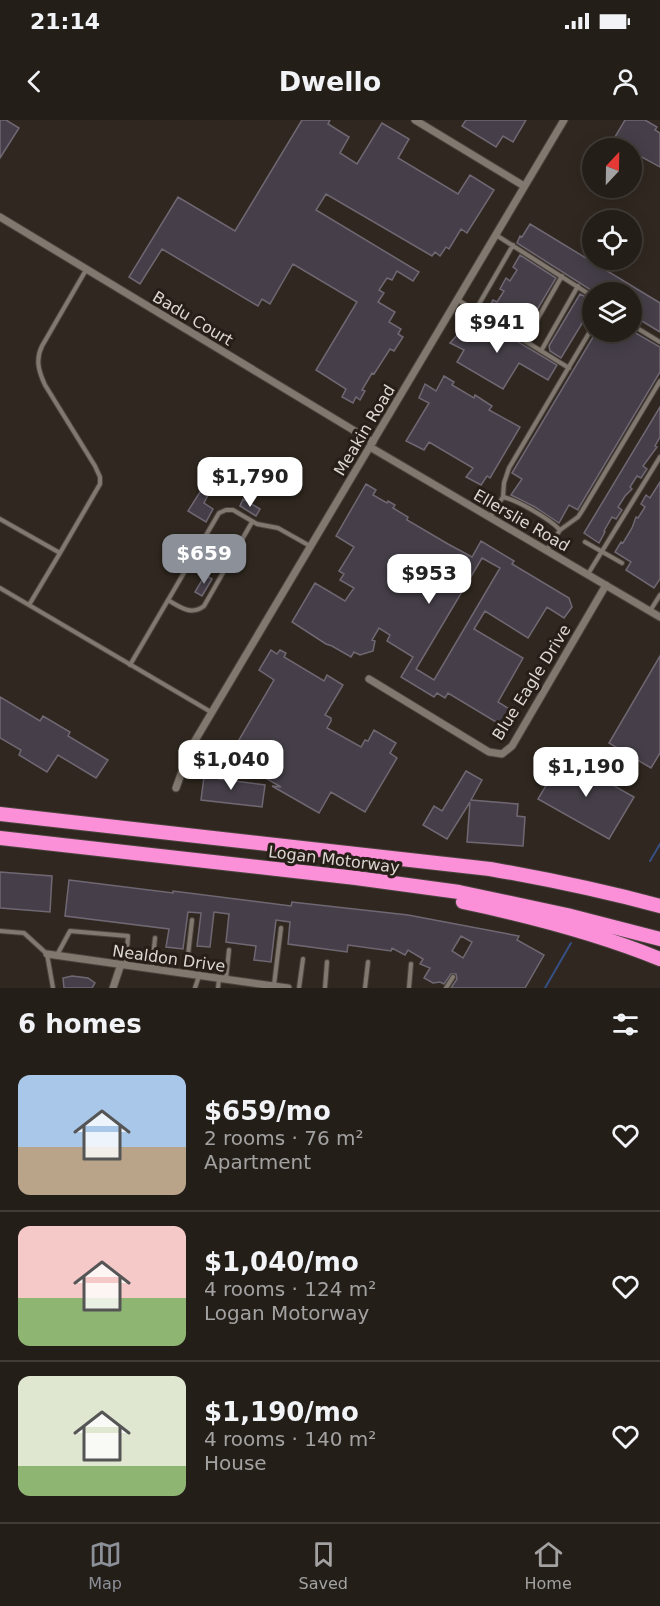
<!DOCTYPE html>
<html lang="en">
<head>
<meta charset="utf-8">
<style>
  body { margin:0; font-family:"DejaVu Sans",sans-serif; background:#2c2721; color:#f1f3f6; height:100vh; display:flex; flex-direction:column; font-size:22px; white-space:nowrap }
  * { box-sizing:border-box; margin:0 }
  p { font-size:20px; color:#a3a2a2 }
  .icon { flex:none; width:33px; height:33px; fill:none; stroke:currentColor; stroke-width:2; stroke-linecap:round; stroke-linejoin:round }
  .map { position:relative; height:868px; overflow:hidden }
  .details { display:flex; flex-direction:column; background:#241e18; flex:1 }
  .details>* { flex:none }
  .needle { width:39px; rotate:22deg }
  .buttons { position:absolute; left:582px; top:18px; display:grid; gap:12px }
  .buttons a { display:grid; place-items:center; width:60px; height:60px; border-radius:50%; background:#241e18; box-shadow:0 3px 15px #0003,0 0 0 2px #413c37; font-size:30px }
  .price { position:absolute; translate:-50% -51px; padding:0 14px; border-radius:12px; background:#fff; color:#222; font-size:20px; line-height:39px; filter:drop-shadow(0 2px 3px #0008) }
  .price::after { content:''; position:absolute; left:50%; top:36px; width:18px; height:14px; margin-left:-9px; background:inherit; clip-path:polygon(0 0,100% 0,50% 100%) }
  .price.current { background:#8c9099; color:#fff }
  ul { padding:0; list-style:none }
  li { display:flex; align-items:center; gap:18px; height:150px; padding:0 18px }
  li+li { border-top:2px solid #413c37 }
  li span { display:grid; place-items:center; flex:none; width:168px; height:120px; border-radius:12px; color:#555 }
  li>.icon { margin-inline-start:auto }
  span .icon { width:72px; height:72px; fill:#fffc; stroke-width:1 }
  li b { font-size:26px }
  h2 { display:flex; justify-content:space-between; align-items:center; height:72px; padding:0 18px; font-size:26px }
  .status { display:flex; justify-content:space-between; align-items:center; height:42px; padding:0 30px; background:#241e18; direction:ltr }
  .status svg { height:16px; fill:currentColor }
  header { display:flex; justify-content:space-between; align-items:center; height:78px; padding:0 18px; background:#241e18; font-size:27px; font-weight:700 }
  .dock { display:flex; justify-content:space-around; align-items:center; height:84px; border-top:2px solid #413c37; background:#241e18; font-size:16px; color:#a3a2a2 }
  .dock a { display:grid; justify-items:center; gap:3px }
  .dock .current { color:#8c9099 }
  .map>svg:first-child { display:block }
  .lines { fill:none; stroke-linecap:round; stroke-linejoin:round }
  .stream { stroke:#364f84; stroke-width:2 }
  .building { fill:#463f49; stroke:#6f6873; stroke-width:1.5; fill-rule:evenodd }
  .service-casing { stroke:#4b443d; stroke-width:6 }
  .minor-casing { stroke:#4b443d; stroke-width:9 }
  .motorway-casing { stroke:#4b443d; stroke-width:16 }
  .service { stroke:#81786f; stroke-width:4 }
  .minor { stroke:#81786f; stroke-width:7 }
  .motorway { stroke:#fb90d9; stroke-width:14 }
  .labels { text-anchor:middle; stroke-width:6; stroke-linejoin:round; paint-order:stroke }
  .street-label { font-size:16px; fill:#dcd7d2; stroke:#261e17 }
</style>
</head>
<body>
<div class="status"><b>21:14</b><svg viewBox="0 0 49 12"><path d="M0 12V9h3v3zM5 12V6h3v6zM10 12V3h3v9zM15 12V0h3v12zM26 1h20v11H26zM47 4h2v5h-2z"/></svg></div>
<header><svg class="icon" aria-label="back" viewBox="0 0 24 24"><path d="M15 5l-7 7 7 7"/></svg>Dwello<svg class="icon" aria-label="person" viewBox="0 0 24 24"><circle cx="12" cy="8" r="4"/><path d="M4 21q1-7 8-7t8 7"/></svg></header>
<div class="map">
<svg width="660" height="868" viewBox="0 0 660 868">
  <rect width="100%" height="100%" fill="#302820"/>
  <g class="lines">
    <!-- stream -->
    <path class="stream" d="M650 741 660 724
      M545 868 571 823"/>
  </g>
  <!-- building -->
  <path class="building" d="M0 0H6L19 8 0 38Z
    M302 0H330L328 4 349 17 340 33 357 44 382 3 409 19 398 38 458 74 470 55 494 70 467 113 461 109 449 129 446 127 440 136 435 132 432 136 326 74 316 90 419 152 413 161 397 151 392 160 387 158 379 170 384 173 378 182 395 192 389 202 401 209 398 214 403 217 394 231 390 229 374 254 372 253 362 270 365 271 360 280 356 277 353 283 342 277 346 269 316 250 357 182 293 144 270 184 262 179 258 186 162 129 140 164 129 157 178 77 235 111Z
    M466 0H526L513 22 503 16 496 27 462 6Z
    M625 0H645L657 7 655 10 660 13V47L640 36 639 38 632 34V28H623L612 22Z
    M530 104 660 183V212L632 195V172H594L517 123 520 116 522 117Z
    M520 135 556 158 522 215 486 192 493 180 497 182 504 171 500 169 506 158 510 161 517 150 513 147Z
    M580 174 592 180V187L561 238 550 231 549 226Z
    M473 195 557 245 548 260 519 243 503 269 457 242 464 230 450 223 459 213 463 215Z
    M596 212H634L660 227V252L578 389V390L569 385 559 403 535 387 511 375 522 359 512 353Z
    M444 256 454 262 452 265 474 278 475 275 492 286 489 290 520 307 490 358 487 356 481 365 466 357 473 348 429 322 424 330 406 321 429 283 419 278 425 264 436 271Z
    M660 287V317L655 326 657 327 643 346 647 349 641 358 637 356 630 367 632 369 625 376 618 387 622 390 616 399 612 397 604 411 605 412 599 423 584 413Z
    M207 361 213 365 204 383 213 389 206 402 188 391Z
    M660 362V459L654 468 626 450 631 442 615 432 621 422 623 423 632 408 636 397 638 398 645 387 641 384 646 375 650 378Z
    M366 364 376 370 373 375 387 383 388 381 395 385 393 388 408 397 407 400 448 424 472 437 481 421 514 441 512 444 569 478 572 487 564 498 547 487 528 518 485 491 474 509 523 538 498 582 511 590 501 605 448 573 445 578 437 573 434 577 401 557 413 537 387 521 390 515 379 508 372 520 375 521 373 531 360 535 354 532 351 537 332 526 326 524 292 502 315 463 345 481 354 468 340 460 344 454 339 451 354 427 336 416ZM482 438 500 448 434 560 416 549Z
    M243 379 260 389 256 396 240 386Z
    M205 455 212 459 202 476 195 472Z
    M271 530 277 534 280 530 286 533 284 537 324 561 327 555 343 565 325 595 331 598V601L327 608 361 627 365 620 368 621 374 610 396 623 390 633 397 638 365 692 331 672 319 693 272 666 281 667 229 637 274 560 259 550Z
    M660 536V633L651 648 609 623Z
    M0 577 40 601 43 596 70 612 68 616 108 640 96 658 58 635 47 652 19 635 21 630 0 618Z
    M563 637 634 677 609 719 538 679Z
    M205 649 220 651 219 659 265 665 262 687 201 680Z
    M466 651 482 660 471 680 518 684 517 696 525 697 523 726 467 722 470 682 447 719 423 705 434 686 442 691Z
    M0 752 52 756 50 792 0 788Z
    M69 760 173 773V771L291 786 292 782 408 795 519 816 517 820 544 835 525 868H451L457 859 456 854H451L444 864 440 862 433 863 424 858 430 848 420 844 423 839 408 830 405 835 392 828 391 831 348 825 347 832 288 824 290 802 276 800 271 842 254 840 256 826 226 822 229 794 214 792 210 827 197 826 201 793 188 792 183 829 166 827 169 809 65 796ZM461 816 472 822 463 838 452 831Z
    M72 856 88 858 95 863 92 868H64L63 858Z"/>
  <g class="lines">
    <defs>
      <path id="service" d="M496 115 592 176
        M458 180 569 248
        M475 191 513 125
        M632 205 660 222
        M525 221 562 156
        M541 231 578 166
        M503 377C517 380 550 399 560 410
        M490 397 503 377 504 363 509 348 592 208
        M0 399 60 433 29 485
        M585 422 622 443
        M547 430 560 410 578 397 582 391 660 261
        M60 433 100 364V357L95 346 45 265C39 252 35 240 42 226L86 150
        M588 454 660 337
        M0 468 211 592
        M168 480C180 487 191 496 204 486L252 402
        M650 491 660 475
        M130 545 219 393 226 390H233L257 404 278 408 310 426
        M0 811 24 813 47 834 53 868
        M57 835 70 811 128 816 126 844
        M152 848 155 818
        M186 853 192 800
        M226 859 229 830
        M274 865 281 808
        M195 868 199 856
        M218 868 219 859
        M299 868 303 839
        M325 868 327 842
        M365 868 368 842
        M409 868 411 844
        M446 868 453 857"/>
      <path id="minor" d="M415 0 524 66
        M0 97 373 322
        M370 327 660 497
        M369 559 489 632 502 634 512 626 606 465
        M176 668 190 629 564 0
        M47 834 288 868
        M113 868 121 844"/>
      <path id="motorway" d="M0 694 490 749C547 759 604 771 660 786
        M0 718 356 758 459 772 567 795 660 819
        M463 782C530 796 596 813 660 839"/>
    </defs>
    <!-- service casing -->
    <use href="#service" class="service-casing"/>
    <!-- minor casing -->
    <use href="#minor" class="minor-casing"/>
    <!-- motorway casing -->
    <use href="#motorway" class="motorway-casing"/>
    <!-- service -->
    <use href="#service" class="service"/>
    <!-- minor -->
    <use href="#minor" class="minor"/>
    <!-- motorway -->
    <use href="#motorway" class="motorway"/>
  </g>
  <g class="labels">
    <!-- street labels -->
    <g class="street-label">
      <text transform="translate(193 198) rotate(31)" y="6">Badu Court</text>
      <text transform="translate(364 310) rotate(-59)" y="6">Meakin Road</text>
      <text transform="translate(522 400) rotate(30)" y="6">Ellerslie Road</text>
      <text transform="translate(531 562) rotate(-58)" y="6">Blue Eagle Drive</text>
      <text transform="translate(334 739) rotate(7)" y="6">Logan Motorway</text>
      <text transform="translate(169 838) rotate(8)" y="6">Nealdon Drive</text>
    </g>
  </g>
</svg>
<div class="buttons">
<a><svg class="needle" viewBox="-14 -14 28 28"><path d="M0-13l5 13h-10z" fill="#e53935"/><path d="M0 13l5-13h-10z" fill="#a3a2a2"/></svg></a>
<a><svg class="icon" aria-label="locate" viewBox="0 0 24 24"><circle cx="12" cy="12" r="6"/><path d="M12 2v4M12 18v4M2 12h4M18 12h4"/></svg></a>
<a><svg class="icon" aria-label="layers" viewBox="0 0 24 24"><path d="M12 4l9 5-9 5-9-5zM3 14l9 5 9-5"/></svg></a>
</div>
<b class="price" style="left:497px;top:234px">$941</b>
<b class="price" style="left:250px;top:388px">$1,790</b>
<b class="price current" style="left:204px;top:465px">$659</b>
<b class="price" style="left:429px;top:485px">$953</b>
<b class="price" style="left:231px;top:671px">$1,040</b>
<b class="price" style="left:586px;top:678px">$1,190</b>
</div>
<section class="details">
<h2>6 homes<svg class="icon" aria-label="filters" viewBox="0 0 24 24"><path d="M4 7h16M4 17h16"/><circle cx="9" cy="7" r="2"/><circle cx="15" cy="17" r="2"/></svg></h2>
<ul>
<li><span style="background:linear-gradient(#a9c7e8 60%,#b9a48a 0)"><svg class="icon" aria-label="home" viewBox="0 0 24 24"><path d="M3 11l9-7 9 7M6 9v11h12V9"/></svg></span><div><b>$659/mo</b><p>2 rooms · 76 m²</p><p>Apartment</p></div><svg class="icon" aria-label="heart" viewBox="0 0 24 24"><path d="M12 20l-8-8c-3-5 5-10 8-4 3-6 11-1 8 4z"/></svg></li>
<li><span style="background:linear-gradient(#f6c9c9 60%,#8fb573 0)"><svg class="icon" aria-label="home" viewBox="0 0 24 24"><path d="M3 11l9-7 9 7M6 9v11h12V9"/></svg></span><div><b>$1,040/mo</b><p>4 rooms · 124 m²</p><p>Logan Motorway</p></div><svg class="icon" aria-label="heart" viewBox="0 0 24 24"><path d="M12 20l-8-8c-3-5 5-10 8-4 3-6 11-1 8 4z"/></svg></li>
<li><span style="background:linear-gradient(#dfe7d0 75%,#8fb573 0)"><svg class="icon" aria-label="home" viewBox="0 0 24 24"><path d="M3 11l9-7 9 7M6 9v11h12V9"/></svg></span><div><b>$1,190/mo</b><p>4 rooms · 140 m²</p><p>House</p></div><svg class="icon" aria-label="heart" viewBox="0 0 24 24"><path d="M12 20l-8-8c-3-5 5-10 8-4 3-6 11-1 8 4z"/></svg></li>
</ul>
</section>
<nav class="dock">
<a class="current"><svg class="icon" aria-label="map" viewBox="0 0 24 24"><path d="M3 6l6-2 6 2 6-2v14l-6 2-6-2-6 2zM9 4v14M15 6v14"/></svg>Map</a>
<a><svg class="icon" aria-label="saved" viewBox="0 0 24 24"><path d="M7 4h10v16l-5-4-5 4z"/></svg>Saved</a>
<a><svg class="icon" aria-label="home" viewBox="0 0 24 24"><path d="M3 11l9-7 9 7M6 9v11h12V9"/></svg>Home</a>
</nav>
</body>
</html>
